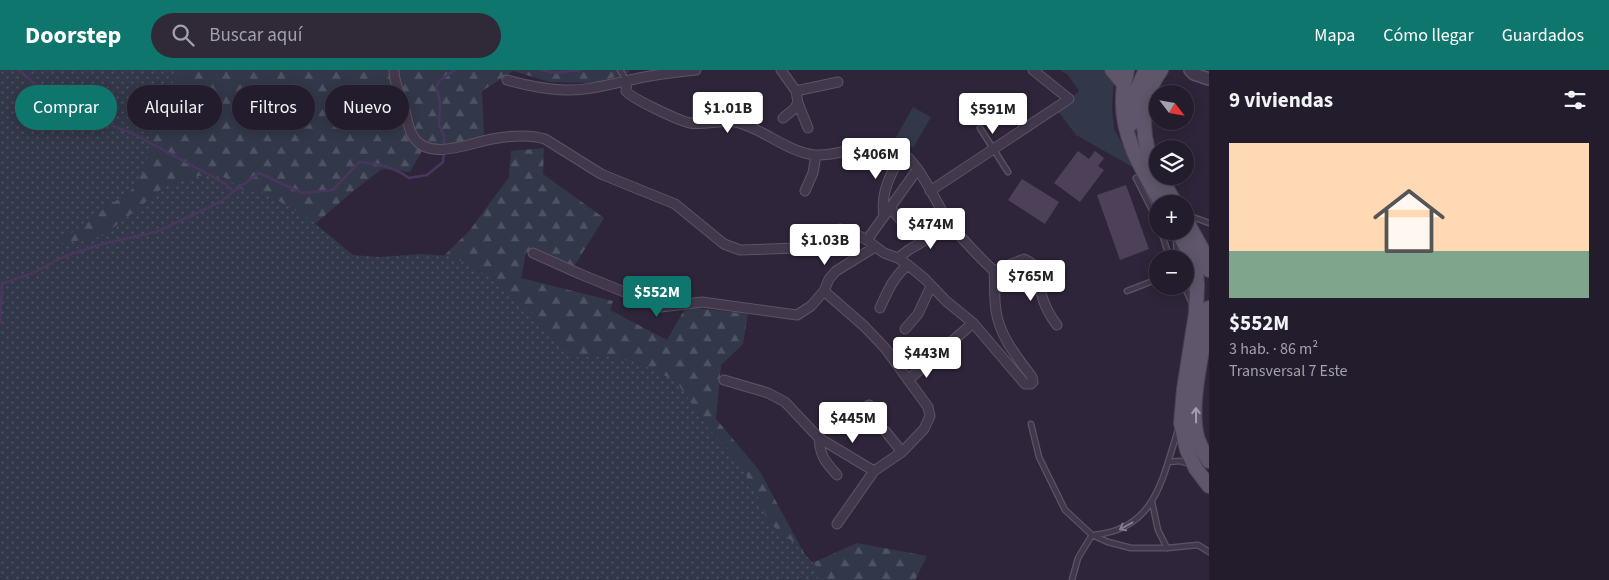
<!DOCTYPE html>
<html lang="es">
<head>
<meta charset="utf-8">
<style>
  body { margin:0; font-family:"Source Sans 3",sans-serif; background:#2f2938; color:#f1f3f6; height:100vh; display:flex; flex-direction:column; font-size:19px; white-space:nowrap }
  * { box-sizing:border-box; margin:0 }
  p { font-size:16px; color:#a3a1a9 }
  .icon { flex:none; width:28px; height:28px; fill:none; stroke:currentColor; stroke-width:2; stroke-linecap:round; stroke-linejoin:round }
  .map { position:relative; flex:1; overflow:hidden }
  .sheet { display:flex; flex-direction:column; background:#231c2c; width:400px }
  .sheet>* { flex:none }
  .guide { position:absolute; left:15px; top:15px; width:475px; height:45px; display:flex; gap:10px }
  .needle { width:32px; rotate:121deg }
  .fabs { position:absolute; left:1149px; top:15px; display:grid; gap:10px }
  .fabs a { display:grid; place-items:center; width:45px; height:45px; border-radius:50%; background:#231c2c; box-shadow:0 2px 12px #0003,0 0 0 1px #403a48; font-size:25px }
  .price { position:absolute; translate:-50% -42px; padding:0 11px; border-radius:5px; background:#fff; color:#222; font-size:16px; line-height:32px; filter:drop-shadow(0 1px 2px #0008) }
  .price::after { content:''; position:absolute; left:50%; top:30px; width:15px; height:11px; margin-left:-8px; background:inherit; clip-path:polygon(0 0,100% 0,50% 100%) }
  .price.on { background:#0f766e; color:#fff }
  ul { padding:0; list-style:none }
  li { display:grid; align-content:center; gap:10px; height:265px; padding:0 20px }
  li span { display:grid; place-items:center; height:155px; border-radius:0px; color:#555 }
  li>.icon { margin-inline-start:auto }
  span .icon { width:90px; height:90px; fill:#fffc; stroke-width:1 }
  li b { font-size:21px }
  h2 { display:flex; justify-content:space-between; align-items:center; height:60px; padding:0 20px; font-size:21px }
  .tag { padding:0 18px; border-radius:22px; background:#231c2c; box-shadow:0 2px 12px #0003,0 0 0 1px #403a48; font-size:18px; line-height:45px }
  .tag.on { background:#0f766e; color:#fff }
  header { display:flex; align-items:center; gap:30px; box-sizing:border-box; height:70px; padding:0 25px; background:#0f766e; color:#fff }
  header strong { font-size:24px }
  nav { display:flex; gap:28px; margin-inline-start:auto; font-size:18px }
  .search { width:350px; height:45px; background:#2f2938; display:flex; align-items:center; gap:12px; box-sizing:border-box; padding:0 18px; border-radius:28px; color:#a3a1a9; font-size:19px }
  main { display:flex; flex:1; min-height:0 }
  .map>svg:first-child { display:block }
  .green { fill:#323849 }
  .forest { fill:url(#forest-firs) }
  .park { fill:url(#park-dots) }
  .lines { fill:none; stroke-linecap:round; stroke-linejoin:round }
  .stream { stroke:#49365c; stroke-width:2.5 }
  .building { fill:#4d415a }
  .service-casing { stroke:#5d5365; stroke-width:7 }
  .minor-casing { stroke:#5d5365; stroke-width:11 }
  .tertiary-casing { stroke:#5d5365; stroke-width:14 }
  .primary-casing { stroke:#4b4153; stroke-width:16 }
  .service { stroke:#42384b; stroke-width:4.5 }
  .minor { stroke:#42384b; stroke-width:9 }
  .tertiary { stroke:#42384b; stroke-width:11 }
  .primary { stroke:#60566b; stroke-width:14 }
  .oneway { stroke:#a69caf }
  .oneway2 { stroke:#867c8f }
</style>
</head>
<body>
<header>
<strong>Doorstep</strong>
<div class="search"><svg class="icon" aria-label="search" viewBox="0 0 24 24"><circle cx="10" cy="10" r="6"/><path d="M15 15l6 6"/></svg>Buscar aquí</div>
<nav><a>Mapa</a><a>Cómo llegar</a><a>Guardados</a></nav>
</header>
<main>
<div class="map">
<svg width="1209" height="510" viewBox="0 0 1209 510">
  <defs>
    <pattern id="forest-firs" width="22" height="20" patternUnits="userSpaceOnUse" patternTransform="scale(1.25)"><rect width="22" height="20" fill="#323849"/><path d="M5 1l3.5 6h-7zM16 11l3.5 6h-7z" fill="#4e5262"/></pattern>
    <pattern id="park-dots" width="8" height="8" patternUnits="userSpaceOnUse" patternTransform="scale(1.25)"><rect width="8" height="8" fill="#323849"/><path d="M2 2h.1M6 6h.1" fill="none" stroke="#4e5262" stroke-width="1.8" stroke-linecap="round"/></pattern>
  </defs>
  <rect width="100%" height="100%" fill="#2f253a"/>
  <!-- green -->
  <path class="green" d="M1060 0H1104L1114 9 1112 38 1114 59 1136 99 1076 65 1057 40 1079 21 1068 5Z
    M913 37 931 47 913 78 895 69Z"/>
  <!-- forest -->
  <path class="forest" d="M0 0H629V3L595 13 550 12 513 1 482 21 484 65 449 82 422 81 410 102 382 99 352 122 300 167 325 303 470 160 509 107 511 81 544 78 543 104 604 148 570 203 526 182 521 208 613 231 610 240 667 270 686 237 748 244 743 274 721 295 716 349 759 400 810 494 857 473 927 486 915 510H0Z"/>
  <!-- park -->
  <path class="park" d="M0 0H181L174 11 151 38 152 71 144 100 130 122 106 137 57 174 100 167 125 149 165 116 198 106 219 104 245 121 264 123 293 139 312 151 353 185 380 187 421 184 449 186 472 196 501 215 528 239 575 287H612L641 294 676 311 711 362 729 380 751 412 769 453 791 470 816 496 818 510H0Z"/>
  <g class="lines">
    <!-- stream -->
    <path class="stream" d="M18 0 64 37 136 65 224 113 233 121
      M542 0 555 3 581 0
      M444 76V66L439 55 440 31 436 17 440 10 455 0
      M0 253 2 214 33 203 63 187 102 174 156 162 220 132 259 103 302 123 333 120 359 92C379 94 392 96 409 108L427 105 443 92 444 82"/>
  </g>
  <!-- building -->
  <path class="building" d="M1078 81 1089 89 1095 81 1104 88 1098 96 1104 100 1080 132 1054 113Z
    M1022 109 1059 132 1045 154 1008 130Z
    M1126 115 1149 179 1120 190 1097 125Z"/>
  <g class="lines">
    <defs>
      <path id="service" d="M620 0 627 11
        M1011 38 1024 59
        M980 58 1008 102
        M1136 108 1158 152
        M1187 145 1209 153
        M1161 161 1170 189
        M1176 168 1177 189
        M1184 216 1192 233
        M1127 221 1158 209
        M1031 354 1039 387 1065 440 1092 465 1108 472 1131 478H1167L1198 475 1209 482
        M1168 392 1180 391 1189 394
        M1152 432 1158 460 1167 478
        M1093 465C1155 460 1162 410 1178 360
        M1072 510 1078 488 1092 465"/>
      <path id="minor" d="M394 0C394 13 400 24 404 37 407 46 407 57 413 66 428 92 470 73 492 69 508 66 529 64 545 69L601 104 675 134 724 174 740 180 796 178 811 173 833 160 841 159 850 161 867 170 884 183 898 188 908 195 925 209 946 231 973 253 1025 314H1031L1033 312 1032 307C1017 287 1000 267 996 241 994 228 995 215 994 201 978 186 964 171 950 154 935 133 917 83 891 77 867 71 841 86 816 85 789 83 765 60 739 53 724 48 706 56 690 53 680 51 632 29 626 21L627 11
        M781 0 796 21 798 33 808 58
        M507 10C525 15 544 19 564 20 589 21 615 13 639 8 658 4 677 2 696 0
        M796 21 838 12
        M783 48 794 39 798 33
        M805 121 813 103 816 85
        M930 121 1069 29 1033 0
        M891 139 900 149
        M884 146C880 123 891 102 903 83
        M867 170 917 100
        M533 183 580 204 661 237 702 232 797 245 811 236 824 221 829 209 836 201 875 177
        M898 188 910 179 951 155
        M994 201 1024 189C1044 198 1037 209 1042 226 1045 237 1050 246 1057 255
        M824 221 864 256 885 278 928 337 930 346 924 359 902 382 874 401 837 454
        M880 238C887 222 894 206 908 195
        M905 259 918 244 931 216
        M724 310 768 323 785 332 819 368 874 401
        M908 310 973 253
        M861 341 886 362 902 382
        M852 347 869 335
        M819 368C820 387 826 392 837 405"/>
      <path id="tertiary" d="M1190 0 1194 4 1209 9"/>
      <path id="primary" d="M1112 0 1124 14
        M1127 0C1125 9 1123 18 1123 27 1121 67 1142 100 1162 134
        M1131 54C1131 34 1137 17 1146 0
        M1158 103C1139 71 1139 30 1161 0
        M1159 106 1176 134
        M1185 148 1203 181 1209 200
        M1178 161 1190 185 1196 200 1197 215 1196 243 1184 319 1181 353 1187 380 1196 399 1209 416
        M1209 238C1205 274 1187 336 1198 370 1201 377 1205 385 1209 391"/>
    </defs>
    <!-- service casing -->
    <use href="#service" class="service-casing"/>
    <!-- minor casing -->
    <use href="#minor" class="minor-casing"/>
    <!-- tertiary casing -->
    <use href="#tertiary" class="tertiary-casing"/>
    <!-- primary casing -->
    <use href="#primary" class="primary-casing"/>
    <!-- service -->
    <use href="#service" class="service"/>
    <!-- minor -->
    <use href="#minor" class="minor"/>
    <!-- tertiary -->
    <use href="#tertiary" class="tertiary"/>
    <!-- primary -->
    <use href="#primary" class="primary"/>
  </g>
  <!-- one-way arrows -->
  <defs><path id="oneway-shaft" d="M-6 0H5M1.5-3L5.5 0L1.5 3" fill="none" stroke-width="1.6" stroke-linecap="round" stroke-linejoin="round" transform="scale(1.25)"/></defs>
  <use class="oneway" href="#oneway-shaft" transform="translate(1196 345) rotate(-91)"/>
  <use class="oneway2" href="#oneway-shaft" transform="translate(1126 456) rotate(151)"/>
</svg>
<div class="fabs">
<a><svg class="needle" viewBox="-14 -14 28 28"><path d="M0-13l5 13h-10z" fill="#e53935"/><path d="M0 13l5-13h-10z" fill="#a3a1a9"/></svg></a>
<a><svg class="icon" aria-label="layers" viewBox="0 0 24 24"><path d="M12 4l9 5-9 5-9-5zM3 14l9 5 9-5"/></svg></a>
<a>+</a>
<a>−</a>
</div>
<b class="price" style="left:728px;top:64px">$1.01B</b>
<b class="price" style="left:993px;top:65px">$591M</b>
<b class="price" style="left:876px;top:110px">$406M</b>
<b class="price" style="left:931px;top:180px">$474M</b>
<b class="price" style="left:825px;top:196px">$1.03B</b>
<b class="price" style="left:1031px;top:232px">$765M</b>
<b class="price on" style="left:657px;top:248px">$552M</b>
<b class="price" style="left:927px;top:309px">$443M</b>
<b class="price" style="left:853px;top:374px">$445M</b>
<div class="guide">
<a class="tag on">Comprar</a>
<a class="tag">Alquilar</a>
<a class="tag">Filtros</a>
<a class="tag">Nuevo</a>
</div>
</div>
<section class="sheet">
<h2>9 viviendas<svg class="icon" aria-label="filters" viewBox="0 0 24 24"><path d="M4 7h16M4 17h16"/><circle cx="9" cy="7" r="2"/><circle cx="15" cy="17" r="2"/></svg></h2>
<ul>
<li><span style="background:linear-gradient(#ffd9b3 70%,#7fa58c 0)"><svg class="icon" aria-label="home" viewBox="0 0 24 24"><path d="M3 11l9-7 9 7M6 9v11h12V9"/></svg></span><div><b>$552M</b><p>3 hab. · 86 m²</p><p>Transversal 7 Este</p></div></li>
</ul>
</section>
</main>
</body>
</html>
